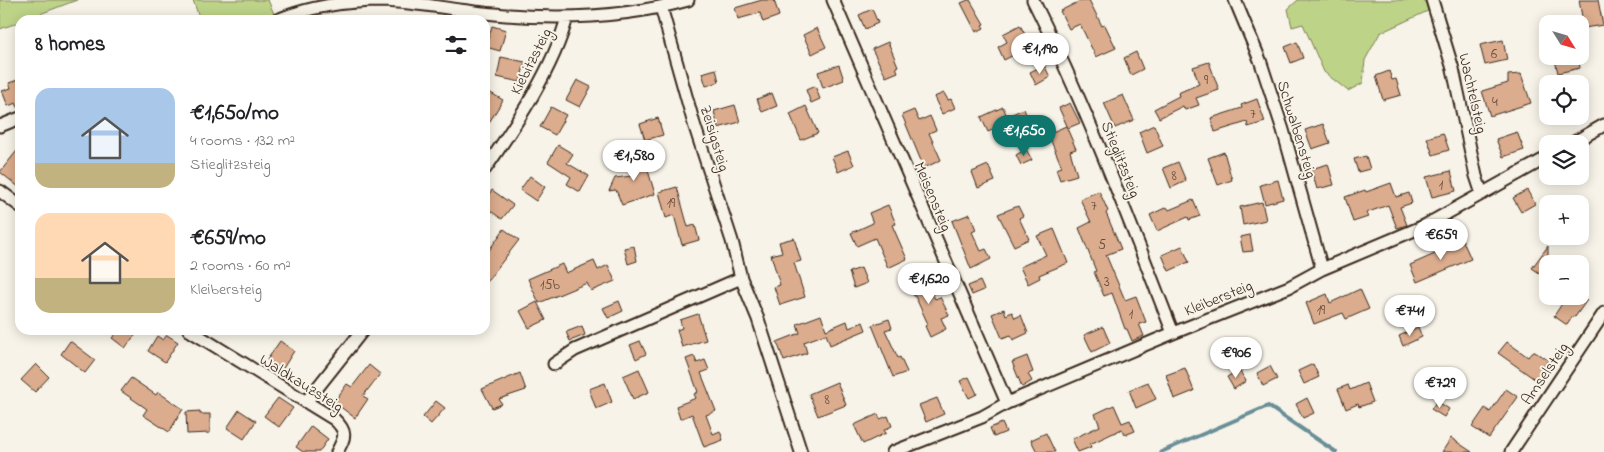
<!DOCTYPE html>
<html lang="en">
<head>
<meta charset="utf-8">
<style>
  body { margin:0; font-family:"Indie Flower",sans-serif; background:#f6f6f6; color:#202124; height:100vh; display:flex; flex-direction:column; font-size:19px; white-space:nowrap }
  * { box-sizing:border-box; margin:0 }
  p { font-size:16px; color:#757577 }
  .icon { flex:none; width:28px; height:28px; fill:none; stroke:currentColor; stroke-width:2; stroke-linecap:round; stroke-linejoin:round }
  .map { position:relative; flex:1; overflow:hidden }
  .sheet { position:absolute; left:15px; top:15px; width:475px; height:320px; display:flex; flex-direction:column; background:#fff; border-radius:15px; box-shadow:0 2px 12px #0003 }
  .sheet>* { flex:none }
  .needle { width:32px; rotate:127deg }
  .fabs { position:absolute; left:1539px; top:15px; display:grid; gap:10px }
  .fabs a { display:grid; place-items:center; width:50px; height:50px; border-radius:10px; background:#fff; box-shadow:0 2px 12px #0003; font-size:25px }
  .price { position:absolute; translate:-50% -42px; padding:0 11px; border-radius:18px; background:#fff; color:#222; font-size:16px; line-height:32px; filter:drop-shadow(0 1px 2px #0008) }
  .price::after { content:''; position:absolute; left:50%; top:30px; width:15px; height:11px; margin-left:-8px; background:inherit; clip-path:polygon(0 0,100% 0,50% 100%) }
  .price.on { background:#0f766e; color:#fff }
  ul { padding:0; list-style:none }
  li { display:flex; align-items:center; gap:15px; height:125px; padding:0 20px }
  li span { display:grid; place-items:center; flex:none; width:140px; height:100px; border-radius:15px; color:#555 }
  li>.icon { margin-inline-start:auto }
  span .icon { width:60px; height:60px; fill:#fffc; stroke-width:1 }
  li b { font-size:21px }
  h2 { display:flex; justify-content:space-between; align-items:center; height:60px; padding:0 20px; font-size:21px }
  .map>svg:first-child { display:block }
  .green { fill:#bdd388; stroke:#7c7e53 }
  .lines { fill:none; stroke-linecap:round; stroke-linejoin:round }
  .stream { stroke:#698e98; stroke-width:4 }
  .building { fill:#dbac8d; stroke:#3b2a1e }
  .street-casing { stroke:#3b2a1e; stroke-width:15 }
  .street { stroke:#f7f3e8; stroke-width:11 }
  .labels { text-anchor:middle; stroke-width:4; stroke-linejoin:round; paint-order:stroke }
  .number-label { font-size:14px; fill:#634a3a }
  .street-label { font-size:16px; fill:#3b2a1e; stroke:#f7f3e8 }
</style>
</head>
<body>
<div class="map">
<svg width="1604" height="452" viewBox="0 0 1604 452">
  <rect width="100%" height="100%" fill="#f7f3e8"/>
  <filter id="ink" filterUnits="userSpaceOnUse"><feTurbulence type="fractalNoise" baseFrequency=".02" numOctaves="2"/><feDisplacementMap in="SourceGraphic" scale="10" xChannelSelector="R" yChannelSelector="G"/><feConvolveMatrix kernelMatrix="1 2 1 2 8 2 1 2 1" color-interpolation-filters="sRGB"/></filter>
  <g filter="url(#ink)">
    <!-- green -->
    <path class="green" d="M0 0H77L24 20H20V22L0 29Z
      M193 0H268L274 14 258 20H200Z
      M1298 0H1430L1432 9 1380 33 1365 60 1363 83 1348 91 1324 72 1303 24 1292 27 1288 9Z"/>
    <g class="lines">
      <!-- stream -->
      <path class="stream" d="M1161 452 1268 406 1336 452"/>
    </g>
    <!-- building -->
    <path class="building" d="M762 0H774L779 16 763 22 760 13 738 19 735 8Z
      M968 0H970L984 24 982 25 984 28 976 32 961 3Z
      M1082 0H1089L1102 26 1105 25 1116 48 1096 57 1080 24 1069 29 1060 11Z
      M1579 0H1598L1603 25 1584 28Z
      M872 9 878 23 865 29 859 15Z
      M1020 25 1031 46 1004 60 998 47 1007 42 1003 34Z
      M492 26 506 30 500 51 486 47Z
      M817 28 826 47 812 54 803 35Z
      M1503 40 1507 60 1485 65 1480 45Z
      M888 42 898 66 896 67 898 72 886 77 872 49Z
      M1297 42 1303 58 1291 63 1285 47Z
      M1136 52 1143 69 1131 75 1124 58Z
      M1554 56H1578L1580 68 1558 73Z
      M501 57 525 62 520 82 497 77Z
      M1209 62 1219 90 1196 98 1199 105 1185 110 1183 106 1159 118 1154 109 1179 96 1178 93 1199 84 1193 67Z
      M839 65 844 80 823 88 818 72Z
      M1044 65 1050 77 1036 85 1030 72Z
      M716 69 719 82 706 86 702 73Z
      M1389 71 1392 80 1396 79 1401 95 1383 100 1376 76Z
      M1521 74 1531 103 1490 116 1482 91 1508 83V75Z
      M20 79V110H19L16 103 8 106 2 91 11 88 9 83Z
      M577 80 591 87 580 107 566 100Z
      M815 86 820 99 811 103 806 90Z
      M489 92 503 100 485 129V99Z
      M772 93 777 106 762 112 757 99Z
      M944 93 948 100 951 99 955 108 942 114 934 97Z
      M1123 95 1134 120 1115 128 1104 103Z
      M1257 99 1265 122 1248 127 1247 122 1215 132 1211 118 1242 108 1241 105Z
      M1070 103 1080 123 1068 128 1059 108Z
      M735 105 740 122 718 128 714 111Z
      M806 106 818 133 801 140 790 114Z
      M551 107 566 115 555 135 540 127Z
      M1003 107 1007 116 1024 109 1034 134 1015 141 1008 123 988 132 981 117Z
      M914 110 919 121 930 116 936 130 929 133 941 160 924 168 902 115Z
      M658 118 663 135 645 140 640 124Z
      M1323 124 1330 143 1312 149 1305 130Z
      M1154 125 1163 146 1147 153 1139 132Z
      M1066 126 1076 149 1070 151 1077 175 1060 180 1056 169 1062 167 1048 134Z
      M1517 132 1524 150 1503 157 1496 139Z
      M1443 133 1449 150 1433 155 1427 138Z
      M558 145 573 154 567 163 589 176 580 192 567 184 571 177 548 162Z
      M20 147V188L0 172Z
      M1026 149 1032 160 1021 165 1016 155Z
      M848 151 854 165 838 172 832 157Z
      M1224 152 1232 180 1218 185 1208 158Z
      M643 154 655 194 622 205 616 190 609 191 615 178 632 176 626 160Z
      M1366 156 1370 169 1358 172 1354 159Z
      M1178 162 1186 181 1171 188 1163 168Z
      M1328 164 1334 185 1317 189 1311 169Z
      M988 165 995 181 978 188 972 172Z
      M1451 171 1456 191 1432 197 1426 177Z
      M530 176 545 187 536 201 520 190Z
      M1278 180 1283 199 1265 204 1260 185Z
      M1391 183 1396 197 1409 193 1412 203 1400 207 1407 225 1397 228 1388 205 1366 213 1368 217 1353 222 1345 197 1365 190 1366 192Z
      M677 187 688 227 695 225 699 240 682 245 674 215 666 218 659 192Z
      M492 190 513 205 502 219 485 207V200Z
      M1527 190 1535 204 1521 212 1513 198Z
      M1099 191 1108 211 1106 213 1121 249 1106 255 1125 300 1136 296 1146 322 1139 324 1144 336 1132 341 1127 329H1125L1112 293 1104 296 1094 272 1096 271 1079 228 1091 222 1080 199Z
      M1193 200 1200 216 1189 220 1188 217 1157 231 1150 215 1167 207 1169 210Z
      M1262 202 1266 220 1243 225 1240 207Z
      M888 205 896 224 892 225 907 259 888 268 875 238 857 246 851 233 873 223 869 213Z
      M1018 206 1023 216 1019 218 1029 239 1014 246 998 214Z
      M970 214 976 230 972 232 981 251 986 249 991 259 971 269 952 221Z
      M504 229 519 240 485 284V256Z
      M1054 229 1068 263 1039 275 1040 278 1028 284 1020 267 1046 255 1037 236Z
      M1250 235 1253 251 1243 252 1240 237Z
      M794 238 801 261 794 263 805 297 780 305 774 287 780 285 771 255 782 252 779 242Z
      M1462 239 1471 259 1417 282 1410 265 1437 253 1436 251Z
      M634 246 637 261 628 264 624 248Z
      M1182 246 1189 262 1169 271 1162 255Z
      M1548 246V264L1541 274 1532 268Z
      M594 261 598 270 608 265 615 281 591 291 587 283 539 303 528 279 562 264 566 273Z
      M861 268 867 283 854 288 849 272Z
      M923 274 935 299 940 297 949 315 941 318 946 329 930 337 925 326 928 324 915 296H914L907 282Z
      M980 281 984 290 972 295 968 286Z
      M1360 289 1369 309 1346 319 1343 313 1314 324 1306 303 1327 294 1330 303Z
      M1567 296H1580L1587 300 1575 317 1573 316 1567 325 1554 316Z
      M619 301 623 311 608 318 603 308Z
      M537 302 546 320 529 328 520 311Z
      M1004 309 1006 315 1012 312 1015 318 1021 315 1028 333 1013 340 1011 335 1002 338 992 314Z
      M698 314 706 340 682 347 677 330 682 328 680 320Z
      M821 315 826 330 847 321 849 328 863 322 866 330 830 345 826 334 804 342 807 353 784 361 777 342 800 333 797 324Z
      M889 319 892 328 885 330 898 358 900 357 907 372 893 377 872 325Z
      M582 326 585 335 570 341 566 332Z
      M1103 327 1110 343 1092 352 1084 335Z
      M1418 327 1422 337 1403 346 1399 336Z
      M119 330H139L125 348 112 338Z
      M167 335 178 342 165 362 148 351 157 336 163 340Z
      M70 341 95 360 85 373 61 354Z
      M280 341 294 351 282 370 267 360Z
      M640 341 646 354 636 359 630 345Z
      M1507 342 1528 357 1533 351 1548 360 1536 380 1498 353Z
      M694 356 697 363 705 360 709 370 701 373 716 411 706 415 713 434 720 431 723 440 704 447 692 414 680 419 676 406 696 398 694 394 698 392 686 359Z
      M1027 356 1033 372 1028 374 1032 381 1022 387 1012 362Z
      M36 364 49 377 35 392 21 380Z
      M1313 364 1319 377 1304 384 1298 371Z
      M369 365 380 374 363 396 368 399 355 418 334 402 347 384 352 387Z
      M1270 366 1277 379 1263 386 1257 373Z
      M1185 368 1194 391 1174 399 1166 375Z
      M639 369 649 392 633 399 623 376Z
      M1239 370 1246 381 1234 389 1227 377Z
      M520 373 526 390 499 399 502 404 492 408 482 389Z
      M969 377 977 394 969 398 960 381Z
      M131 378 156 395 158 392 183 409 169 432 143 415 147 409 121 391Z
      M837 382 846 405 818 416 809 394Z
      M1148 382 1156 399 1136 408 1129 390Z
      M605 383 612 402 596 409 589 389Z
      M1366 383 1373 402 1359 407 1358 404 1346 409 1338 389 1348 385 1350 390Z
      M1506 389 1518 397 1489 438 1472 427 1485 408 1490 412Z
      M278 398 293 408 279 427 264 416Z
      M937 398 944 414 926 422 919 405Z
      M1307 398 1314 413 1303 418 1296 404Z
      M436 401 445 408 431 424 423 417Z
      M1437 401 1449 409 1444 417 1431 409Z
      M1114 405 1122 423 1130 420 1135 431 1125 435 1122 429 1090 444 1091 447 1078 452 1072 439 1100 426 1095 414Z
      M239 410 256 421 244 439 227 428Z
      M200 411V414H210V433L187 434 186 412Z
      M878 414 880 419 888 416 892 426 884 430 886 433 863 444 854 425Z
      M1002 423 1006 432 994 437 990 428Z
      M311 426 328 439 319 452H303L296 447Z
      M1046 433 1055 452H1037L1031 440Z
      M1451 438 1472 452H1442Z"/>
    <g class="lines">
      <defs>
        <path id="street" d="M833 0 1007 403
          M1033 0C1087 108 1129 220 1173 333
          M1235 0 1260 60 1283 130 1322 269
          M1432 0 1453 69 1476 176 1482 194
          M661 7 694 124 732 241 741 278 758 319 801 452
          M277 20C309 7 347 1 382 1 419 2 457 11 495 14 559 20 625 18 688 0
          M0 126 20 118
          M1571 144 1604 125
          M485 169C515 126 554 68 567 17
          M0 191 20 206
          M189 330 334 419C348 432 345 437 337 452
          M554 364 575 350 741 278
          M306 402 363 330
          M893 452 982 417 1007 403 1173 333 1289 287 1322 269 1424 226 1548 157
          M1511 452 1604 313"/>
      </defs>
      <!-- street casing -->
      <use href="#street" class="street-casing"/>
      <!-- street -->
      <use href="#street" class="street"/>
    </g>
  </g>
  <g class="labels">
    <!-- number labels -->
    <g class="number-label">
      <text x="1494" y="58">6</text>
      <text x="1206" y="84">9</text>
      <text x="1495" y="106">4</text>
      <text x="1253" y="118">7</text>
      <text x="1174" y="180">8</text>
      <text x="1441" y="189">1</text>
      <text x="671" y="207">19</text>
      <text x="1094" y="210">7</text>
      <text x="1102" y="249">5</text>
      <text x="1107" y="286">3</text>
      <text x="550" y="289">15b</text>
      <text x="1321" y="314">19</text>
      <text x="1131" y="318">1</text>
      <text x="827" y="404">8</text>
    </g>
    <!-- street labels -->
    <g class="street-label">
      <text transform="translate(530 61) rotate(-63)" y="6">Kiebitzsteig</text>
      <text transform="translate(1474 93) rotate(77)" y="6">Wachtelsteig</text>
      <text transform="translate(1298 129) rotate(73)" y="6">Schwalbensteig</text>
      <text transform="translate(716 138) rotate(73)" y="6">Zeisigsteig</text>
      <text transform="translate(1122 159) rotate(68)" y="6">Stieglitzsteig</text>
      <text transform="translate(934 196) rotate(67)" y="6">Meisensteig</text>
      <text transform="translate(1218 297) rotate(-22)" y="6">Kleibersteig</text>
      <text transform="translate(1544 373) rotate(-56)" y="6">Amselsteig</text>
      <text transform="translate(302 382) rotate(32)" y="6">Waldkauzsteig</text>
    </g>
  </g>
</svg>
<div class="fabs">
<a><svg class="needle" viewBox="-14 -14 28 28"><path d="M0-13l5 13h-10z" fill="#e53935"/><path d="M0 13l5-13h-10z" fill="#757577"/></svg></a>
<a><svg class="icon" aria-label="locate" viewBox="0 0 24 24"><circle cx="12" cy="12" r="6"/><path d="M12 2v4M12 18v4M2 12h4M18 12h4"/></svg></a>
<a><svg class="icon" aria-label="layers" viewBox="0 0 24 24"><path d="M12 4l9 5-9 5-9-5zM3 14l9 5 9-5"/></svg></a>
<a>+</a>
<a>−</a>
</div>
<b class="price" style="left:1040px;top:75px">€1,190</b>
<b class="price on" style="left:1024px;top:157px">€1,650</b>
<b class="price" style="left:634px;top:182px">€1,580</b>
<b class="price" style="left:1441px;top:261px">€659</b>
<b class="price" style="left:929px;top:305px">€1,620</b>
<b class="price" style="left:1410px;top:337px">€741</b>
<b class="price" style="left:1236px;top:379px">€906</b>
<b class="price" style="left:1440px;top:409px">€729</b>
<section class="sheet">
<h2>8 homes<svg class="icon" aria-label="filters" viewBox="0 0 24 24"><path d="M4 7h16M4 17h16"/><circle cx="9" cy="7" r="2"/><circle cx="15" cy="17" r="2"/></svg></h2>
<ul>
<li><span style="background:linear-gradient(#a9c7e8 75%,#c2b280 0)"><svg class="icon" aria-label="home" viewBox="0 0 24 24"><path d="M3 11l9-7 9 7M6 9v11h12V9"/></svg></span><div><b>€1,650/mo</b><p>4 rooms · 132 m²</p><p>Stieglitzsteig</p></div></li>
<li><span style="background:linear-gradient(#ffd9b3 65%,#c2b280 0)"><svg class="icon" aria-label="home" viewBox="0 0 24 24"><path d="M3 11l9-7 9 7M6 9v11h12V9"/></svg></span><div><b>€659/mo</b><p>2 rooms · 60 m²</p><p>Kleibersteig</p></div></li>
</ul>
</section>
</div>
</body>
</html>
